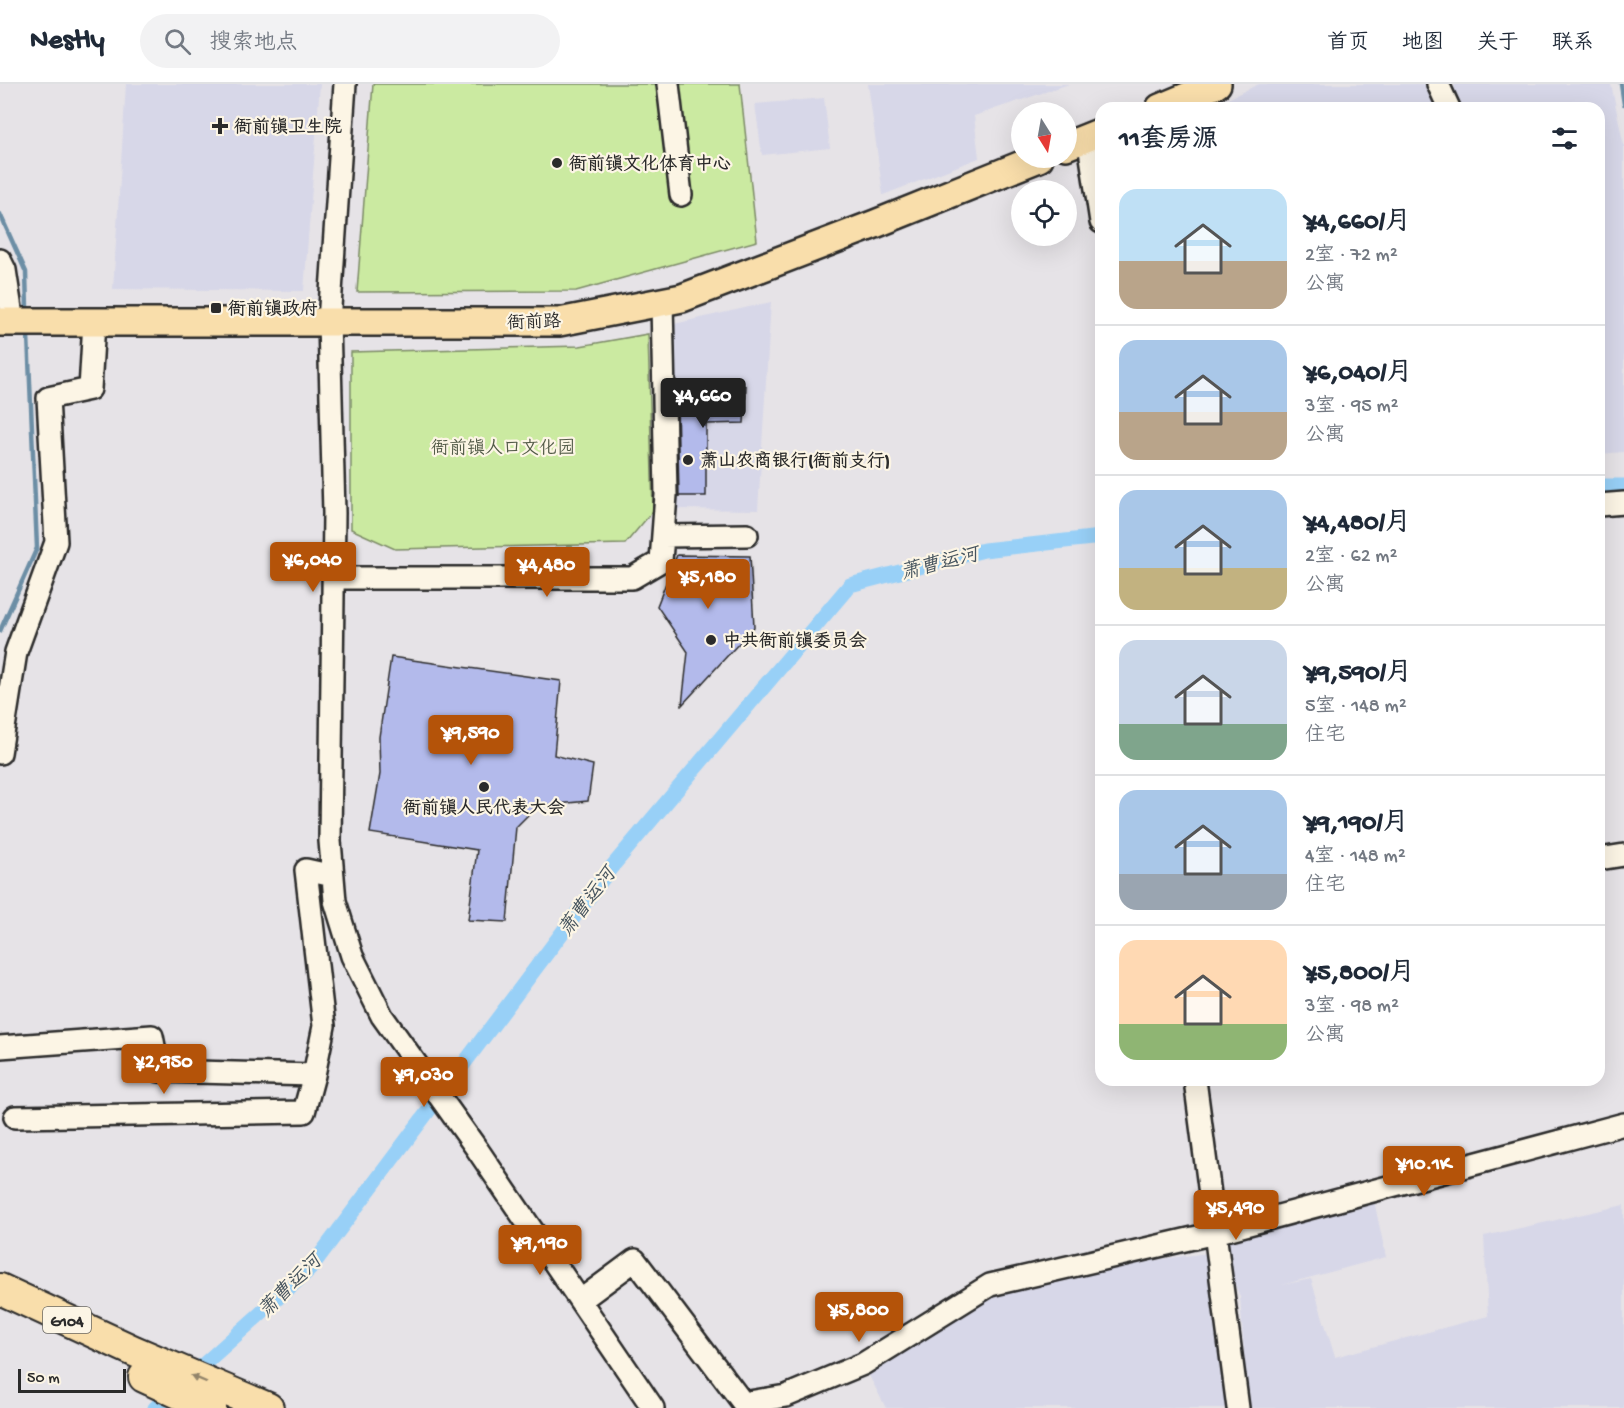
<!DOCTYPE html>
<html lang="zh">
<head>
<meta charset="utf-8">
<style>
  body { margin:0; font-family:"Gochi Hand","LXGW WenKai TC",sans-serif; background:#f2f2f3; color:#1f2937; height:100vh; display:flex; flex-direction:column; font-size:22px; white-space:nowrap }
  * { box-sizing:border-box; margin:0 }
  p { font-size:20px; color:#747a83 }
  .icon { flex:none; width:33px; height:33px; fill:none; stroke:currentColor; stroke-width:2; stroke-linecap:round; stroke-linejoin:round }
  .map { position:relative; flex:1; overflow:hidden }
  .side { position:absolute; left:1095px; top:18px; width:510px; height:984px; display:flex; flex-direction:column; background:#fff; border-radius:18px; box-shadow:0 6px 24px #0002 }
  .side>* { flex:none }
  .needle { width:39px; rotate:169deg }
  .buttons { position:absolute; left:1011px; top:18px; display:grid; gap:12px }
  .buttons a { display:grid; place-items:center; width:66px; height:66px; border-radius:50%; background:#fff; box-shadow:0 6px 24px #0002; font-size:30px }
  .scale { position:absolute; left:18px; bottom:15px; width:108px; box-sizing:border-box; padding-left:6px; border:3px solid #2b2b2b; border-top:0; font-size:16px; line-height:21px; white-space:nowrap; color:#2b2b2b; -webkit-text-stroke:4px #fcf5e5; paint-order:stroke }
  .price { position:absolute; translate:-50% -51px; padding:0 14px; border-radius:6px; background:#b45309; color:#fff; font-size:20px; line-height:39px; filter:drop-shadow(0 2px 3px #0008) }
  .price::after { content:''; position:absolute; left:50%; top:36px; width:18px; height:14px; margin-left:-9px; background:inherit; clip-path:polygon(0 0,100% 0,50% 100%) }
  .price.on { background:#222; color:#fff }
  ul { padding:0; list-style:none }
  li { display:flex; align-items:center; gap:18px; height:150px; padding:0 24px }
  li+li { border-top:2px solid #e0e1e3 }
  li span { display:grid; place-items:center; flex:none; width:168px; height:120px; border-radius:18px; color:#555 }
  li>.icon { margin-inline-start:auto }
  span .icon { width:72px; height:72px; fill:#fffc; stroke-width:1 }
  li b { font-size:26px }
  h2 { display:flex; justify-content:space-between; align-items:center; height:72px; padding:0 24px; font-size:26px }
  header { display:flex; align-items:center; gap:36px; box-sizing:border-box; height:84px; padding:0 30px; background:#fff; border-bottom:2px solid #e0e1e3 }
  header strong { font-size:28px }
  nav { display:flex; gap:33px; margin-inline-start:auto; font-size:21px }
  .search { width:420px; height:54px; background:#f2f2f3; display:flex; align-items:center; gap:15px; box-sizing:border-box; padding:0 21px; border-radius:33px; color:#747a83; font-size:22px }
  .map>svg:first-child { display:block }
  .built { fill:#d7d7e8 }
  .green { fill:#cbeaa1; stroke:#7b8a66; stroke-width:1.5 }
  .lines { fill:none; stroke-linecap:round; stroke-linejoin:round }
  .stream { stroke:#6c8ea5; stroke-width:4.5 }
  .canal { stroke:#98d0f7; stroke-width:15 }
  .building { fill:#b3baeb; stroke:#2b2b2b; stroke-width:1.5 }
  .minor-casing { stroke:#2b2b2b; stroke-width:26 }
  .major-casing { stroke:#2b2b2b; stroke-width:32 }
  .highway-casing { stroke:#2b2b2b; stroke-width:34 }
  .minor { stroke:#fcf5e5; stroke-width:21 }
  .major { stroke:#f9deab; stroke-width:27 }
  .highway { stroke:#f9deab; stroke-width:30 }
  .oneway { fill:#92846b }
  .poi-dot { fill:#2b2b2b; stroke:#fcf5e5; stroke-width:2 }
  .labels { text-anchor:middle; stroke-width:4.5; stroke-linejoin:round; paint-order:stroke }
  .shield { fill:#fcf5e5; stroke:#6a6863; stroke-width:1.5 }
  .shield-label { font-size:16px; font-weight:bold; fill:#2b2b2b }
  .poi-label { font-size:18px; font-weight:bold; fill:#2b2b2b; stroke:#fcf5e5; text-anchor:start }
  .street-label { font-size:18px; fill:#2b2b2b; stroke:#fcf5e5 }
  .park-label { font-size:18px; fill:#535b48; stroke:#fcf5e5 }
  .water-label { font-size:20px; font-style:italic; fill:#46545e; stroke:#fcf5e5 }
</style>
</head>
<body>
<header>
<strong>Nestly</strong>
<div class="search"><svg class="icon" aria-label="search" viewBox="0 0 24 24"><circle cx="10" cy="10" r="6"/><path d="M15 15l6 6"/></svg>搜索地点</div>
<nav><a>首页</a><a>地图</a><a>关于</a><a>联系</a></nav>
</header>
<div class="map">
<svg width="1624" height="1324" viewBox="0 0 1624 1324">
  <rect width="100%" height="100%" fill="#e6e3e7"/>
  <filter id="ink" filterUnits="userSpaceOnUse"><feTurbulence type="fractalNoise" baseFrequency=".0167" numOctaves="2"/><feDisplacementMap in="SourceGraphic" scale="12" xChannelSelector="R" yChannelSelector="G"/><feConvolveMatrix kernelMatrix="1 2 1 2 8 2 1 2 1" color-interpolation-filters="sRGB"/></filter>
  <g filter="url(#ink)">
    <!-- built -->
    <path class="built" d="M126 0H320L304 207 113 205Z
      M868 0H1069L974 32 979 74 883 111Z
      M1259 0H1427L1438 24H1209Z
      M1455 0H1611L1624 62V368L1599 370V24H1451Z
      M824 14 830 64 762 71 755 20Z
      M771 218 758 426 673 425 674 240Z
      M1372 1107 1386 1173 1282 1201 1311 1195 1335 1273 1488 1232 1484 1152 1624 1121V1324H1248L1240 1213 1215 1149Z
      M1217 1168 1231 1324H886L863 1280 953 1224 1033 1191Z"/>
    <!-- green -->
    <path class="green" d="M373 0H740L757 157 576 207 357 208Z
      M648 250 653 427 625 460 395 465 351 445V268L580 262Z"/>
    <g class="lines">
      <!-- stream -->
      <path class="stream" d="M1621 0 1624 20
        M0 130 26 188 27 225
        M0 547 37 464 28 251"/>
      <!-- canal -->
      <path class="canal" d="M1599 402H1624
        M155 1324 309 1186 610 785 850 501 984 466 1101 453"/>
    </g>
    <!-- building -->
    <path class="building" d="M698 298 746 302 744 339 706 340V412H679L677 316Z
      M677 471 750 472 754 543 682 621 688 568 657 522Z
      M391 573 561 597 554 671 593 681 588 717 537 722 516 743 507 838 468 836 477 766 370 749 380 690 379 653Z"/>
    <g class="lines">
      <defs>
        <path id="minor" d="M345 0 329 238 334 429 330 757 335 817 352 872 382 932 477 1065 653 1324
          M668 0 681 111
          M1438 0 1449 24
          M1088 53 1101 138
          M0 176 5 186 13 238
          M1599 421 1624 419
          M663 452 747 451
          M333 494H632L661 477 666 411 662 218
          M0 669 16 568 56 458 48 314 90 305 94 238
          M1599 775 1624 771
          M0 963 152 952 159 987 314 991 324 942 306 786 333 792
          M1195 996 1238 1324
          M15 1033 304 1028 314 991
          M581 1216 635 1176 743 1319 786 1312 863 1280 990 1201 1215 1149 1624 1040"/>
        <path id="major" d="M1160 24 1217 0
          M1066 62 1101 48
          M0 238H559L682 214 875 140 1039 74"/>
        <path id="highway" d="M0 1205 134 1267 268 1324
          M144 1293 211 1324"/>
      </defs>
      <!-- minor casing -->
      <use href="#minor" class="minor-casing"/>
      <!-- major casing -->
      <use href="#major" class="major-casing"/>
      <!-- highway casing -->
      <use href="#highway" class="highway-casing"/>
      <!-- minor -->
      <use href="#minor" class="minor"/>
      <!-- major -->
      <use href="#major" class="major"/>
      <!-- highway -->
      <use href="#highway" class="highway"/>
    </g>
    <!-- one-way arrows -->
    <defs><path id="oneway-solid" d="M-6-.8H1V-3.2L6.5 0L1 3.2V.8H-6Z" transform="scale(1.5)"/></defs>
    <use class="oneway" href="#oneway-solid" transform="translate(199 1295) rotate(-157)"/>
  </g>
  <!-- markers -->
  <g class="poi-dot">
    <path d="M217 33h6v6h6v6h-6v6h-6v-6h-6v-6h6z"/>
    <circle cx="557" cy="79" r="6"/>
    <rect x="210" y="218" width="12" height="12" rx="3"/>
    <circle cx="688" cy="376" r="6"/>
    <circle cx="711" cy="556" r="6"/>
    <circle cx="484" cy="703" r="6"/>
  </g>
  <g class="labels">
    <!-- shield labels -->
    <rect class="shield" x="43" y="1223" width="48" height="26" rx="4.5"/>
    <g class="shield-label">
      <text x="67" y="1242">G104</text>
    </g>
    <!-- poi labels -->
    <g class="poi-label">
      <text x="234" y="48">衙前镇卫生院</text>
      <text x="569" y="85">衙前镇文化体育中心</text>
      <text x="228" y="230">衙前镇政府</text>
      <text x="700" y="382">萧山农商银行(衙前支行)</text>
      <text x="723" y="562">中共衙前镇委员会</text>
      <text x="484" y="729" text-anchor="middle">衙前镇人民代表大会</text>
    </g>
    <!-- street labels -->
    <g class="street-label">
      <text transform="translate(534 237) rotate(-2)" y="6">衙前路</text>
    </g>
    <!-- park labels -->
    <g class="park-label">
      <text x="503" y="369">衙前镇人口文化园</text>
    </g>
    <!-- water labels -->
    <g class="water-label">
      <text transform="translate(939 478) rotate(-14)" y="7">萧曹运河</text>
      <text transform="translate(586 817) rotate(-53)" y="7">萧曹运河</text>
      <text transform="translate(289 1201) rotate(-45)" y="7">萧曹运河</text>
    </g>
  </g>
</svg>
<div class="buttons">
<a><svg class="needle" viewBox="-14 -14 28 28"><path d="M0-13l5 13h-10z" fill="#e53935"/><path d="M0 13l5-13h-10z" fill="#747a83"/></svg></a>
<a><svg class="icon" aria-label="locate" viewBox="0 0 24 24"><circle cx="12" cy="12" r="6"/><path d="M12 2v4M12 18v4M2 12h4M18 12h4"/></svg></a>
</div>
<div class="scale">50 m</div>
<b class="price on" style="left:703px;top:345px">¥4,660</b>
<b class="price" style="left:313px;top:509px">¥6,040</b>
<b class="price" style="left:547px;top:514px">¥4,480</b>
<b class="price" style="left:708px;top:526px">¥5,180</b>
<b class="price" style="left:471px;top:682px">¥9,590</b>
<b class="price" style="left:164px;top:1011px">¥2,950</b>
<b class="price" style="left:424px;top:1024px">¥9,030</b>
<b class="price" style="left:1424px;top:1113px">¥10.1K</b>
<b class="price" style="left:1236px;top:1157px">¥5,490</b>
<b class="price" style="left:540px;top:1192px">¥9,190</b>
<b class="price" style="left:859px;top:1259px">¥5,800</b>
<section class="side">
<h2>11套房源<svg class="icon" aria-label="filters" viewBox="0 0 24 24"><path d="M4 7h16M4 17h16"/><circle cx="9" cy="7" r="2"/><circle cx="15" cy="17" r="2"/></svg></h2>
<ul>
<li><span style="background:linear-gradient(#bfe0f5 60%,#b9a48a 0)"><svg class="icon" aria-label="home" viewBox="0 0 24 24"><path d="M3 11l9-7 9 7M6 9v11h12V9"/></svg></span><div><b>¥4,660/月</b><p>2室 · 72 m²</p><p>公寓</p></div></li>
<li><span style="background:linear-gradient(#a9c7e8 60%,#b9a48a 0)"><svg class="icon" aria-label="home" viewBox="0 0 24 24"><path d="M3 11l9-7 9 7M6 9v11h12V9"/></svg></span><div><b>¥6,040/月</b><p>3室 · 95 m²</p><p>公寓</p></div></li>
<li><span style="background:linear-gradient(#a9c7e8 65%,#c2b280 0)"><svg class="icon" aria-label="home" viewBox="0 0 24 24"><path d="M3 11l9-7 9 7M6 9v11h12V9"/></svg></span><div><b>¥4,480/月</b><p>2室 · 62 m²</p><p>公寓</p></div></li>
<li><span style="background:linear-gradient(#c9d6e8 70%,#7fa58c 0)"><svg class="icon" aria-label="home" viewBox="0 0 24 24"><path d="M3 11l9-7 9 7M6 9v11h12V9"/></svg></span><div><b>¥9,590/月</b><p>5室 · 148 m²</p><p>住宅</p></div></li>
<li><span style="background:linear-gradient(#a9c7e8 70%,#9aa5b1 0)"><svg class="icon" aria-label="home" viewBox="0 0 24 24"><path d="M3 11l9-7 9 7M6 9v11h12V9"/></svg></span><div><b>¥9,190/月</b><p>4室 · 148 m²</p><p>住宅</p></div></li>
<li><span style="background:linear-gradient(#ffd9b3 70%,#8fb573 0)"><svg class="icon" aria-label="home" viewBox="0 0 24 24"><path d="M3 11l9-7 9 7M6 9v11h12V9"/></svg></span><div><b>¥5,800/月</b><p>3室 · 98 m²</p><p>公寓</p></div></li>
</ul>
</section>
</div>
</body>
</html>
